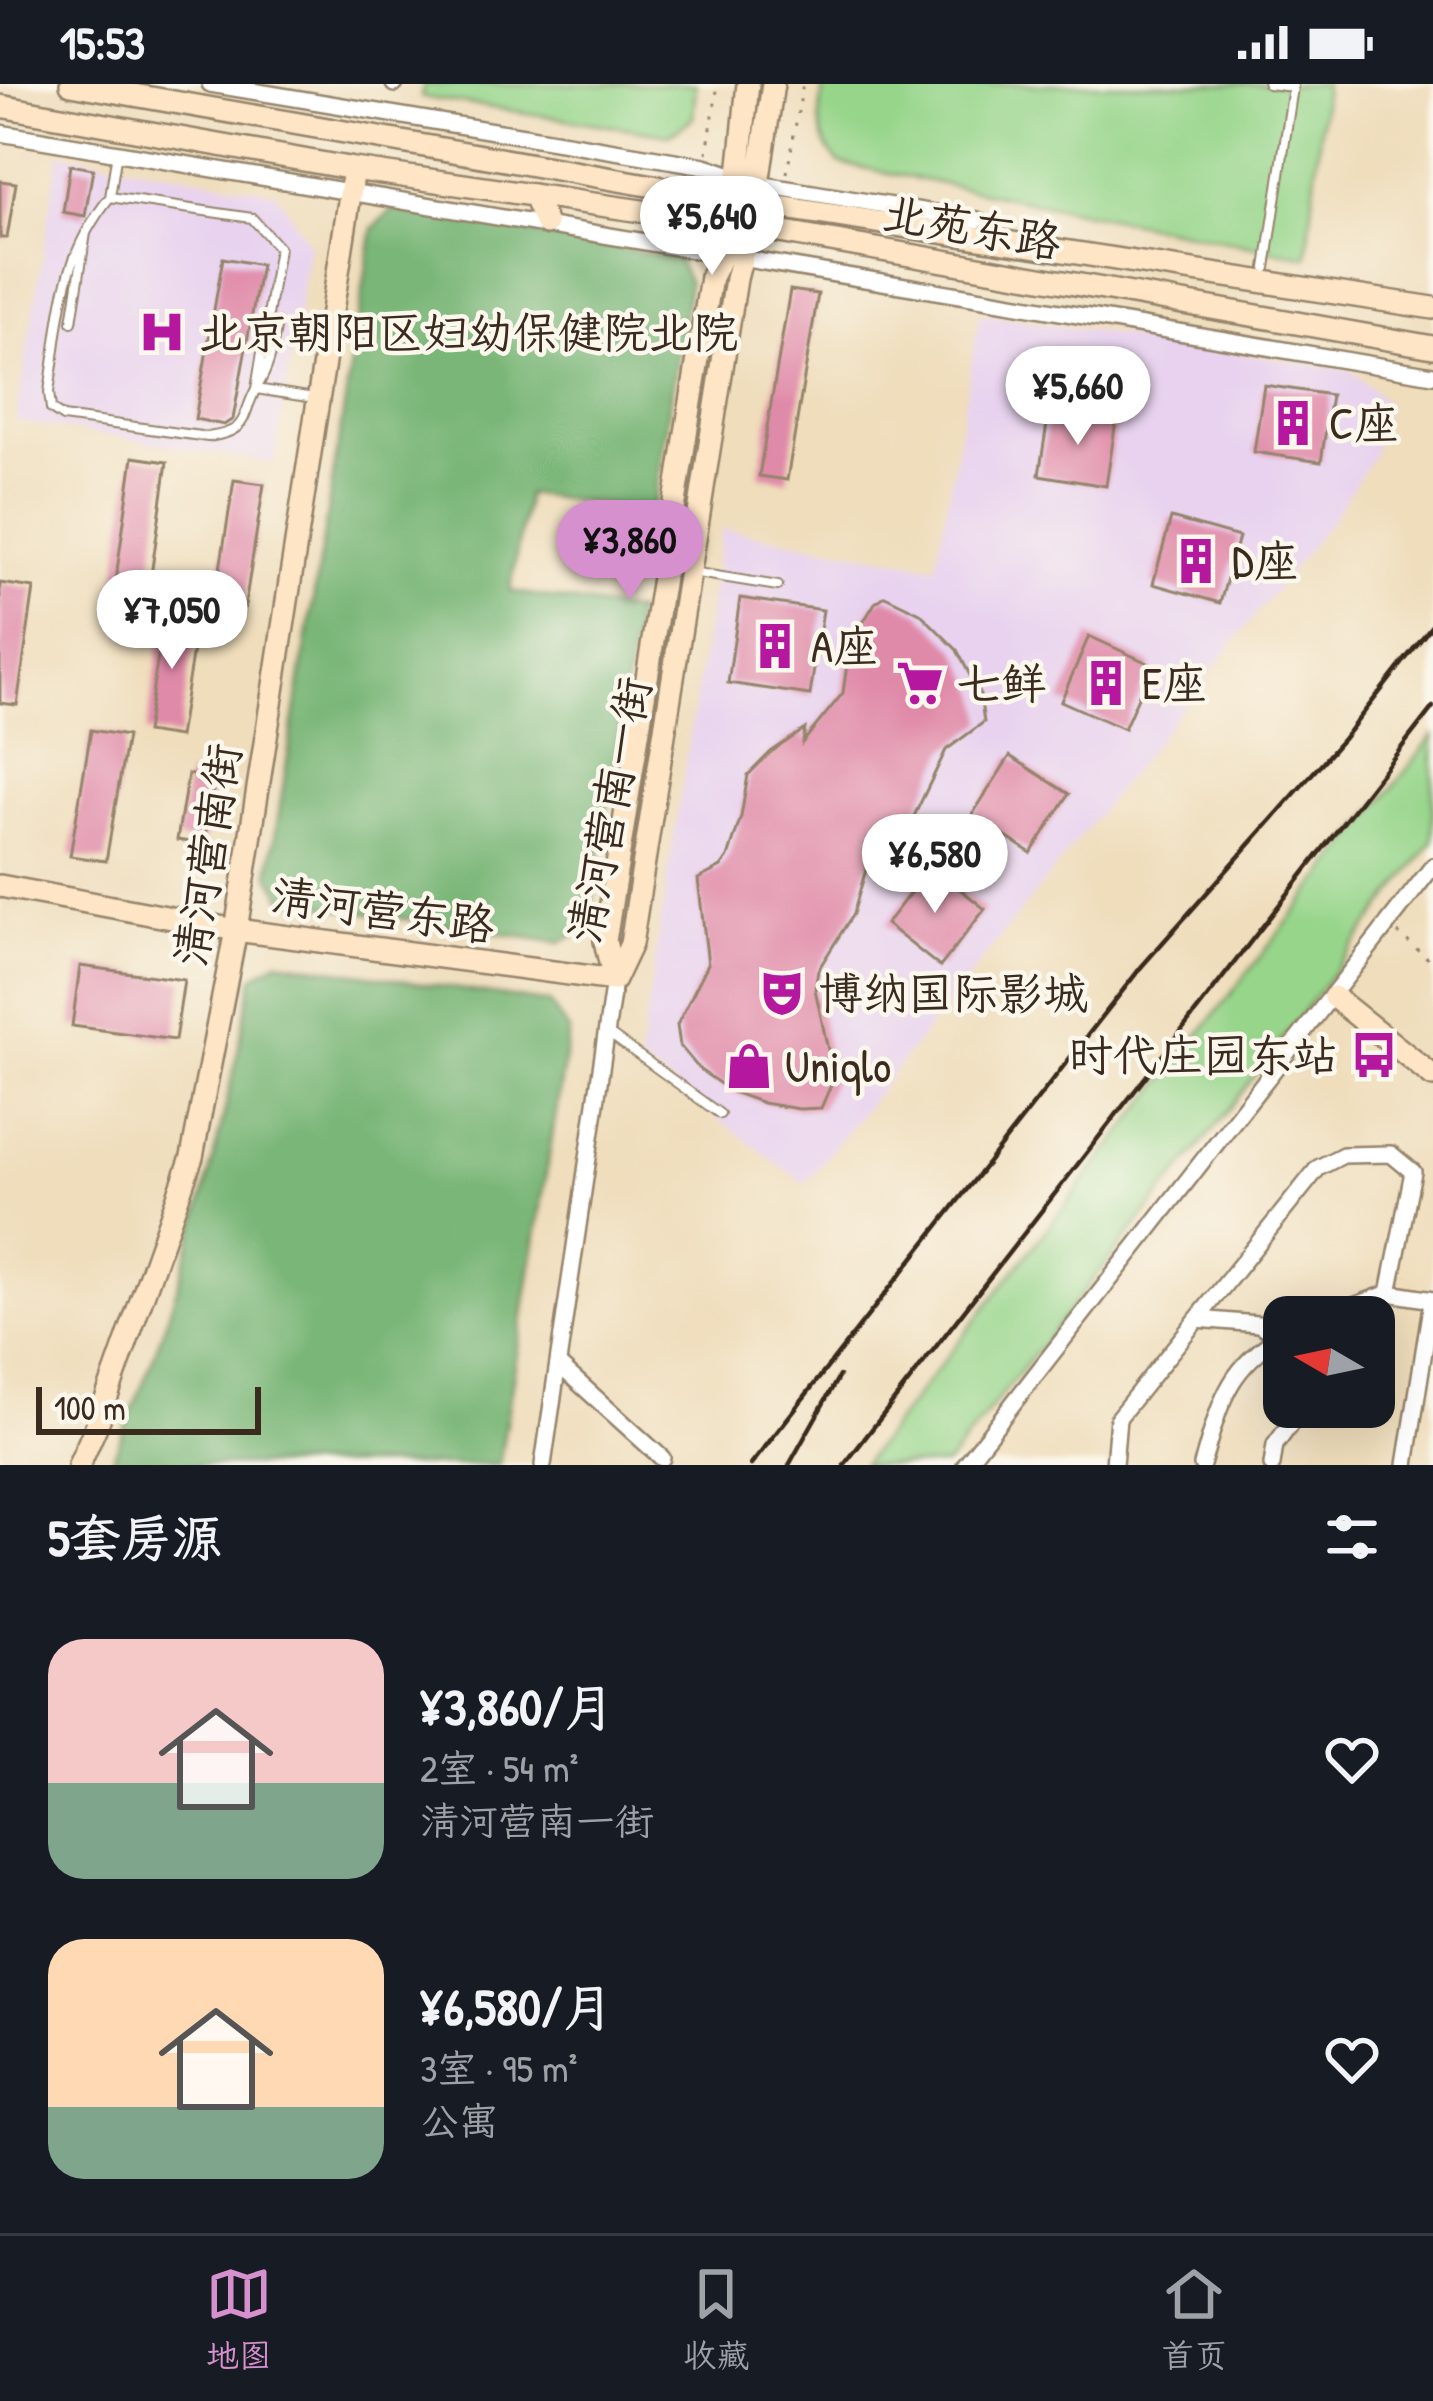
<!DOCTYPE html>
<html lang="zh">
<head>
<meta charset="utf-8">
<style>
  body { margin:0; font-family:"Patrick Hand","LXGW WenKai TC",sans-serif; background:#242831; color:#f1f3f6; height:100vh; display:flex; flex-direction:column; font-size:45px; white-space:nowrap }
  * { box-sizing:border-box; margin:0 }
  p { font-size:39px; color:#9ea1a6 }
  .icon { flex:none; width:66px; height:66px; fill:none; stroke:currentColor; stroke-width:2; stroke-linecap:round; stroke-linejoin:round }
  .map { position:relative; height:1381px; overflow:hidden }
  .panel { display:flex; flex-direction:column; background:#171b24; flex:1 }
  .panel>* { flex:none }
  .needle { width:78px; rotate:279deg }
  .tools { position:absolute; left:1263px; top:1212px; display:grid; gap:24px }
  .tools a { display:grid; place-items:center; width:132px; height:132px; border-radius:24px; background:#171b24; box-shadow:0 12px 48px #0002; font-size:60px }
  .scale { position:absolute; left:36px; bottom:30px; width:225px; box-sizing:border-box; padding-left:12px; border:6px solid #3b2a1e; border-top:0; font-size:33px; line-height:42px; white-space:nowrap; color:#3b2a1e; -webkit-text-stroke:9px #fbf7ec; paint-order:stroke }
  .price { position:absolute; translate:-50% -102px; padding:0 27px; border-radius:42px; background:#fff; color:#222; font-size:39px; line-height:78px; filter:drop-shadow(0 3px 6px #0008) }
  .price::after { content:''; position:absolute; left:50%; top:72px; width:36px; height:27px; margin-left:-18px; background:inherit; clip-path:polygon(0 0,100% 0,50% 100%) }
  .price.active { background:#d690ce; color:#111 }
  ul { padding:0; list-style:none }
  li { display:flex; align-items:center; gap:36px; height:300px; padding:0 48px }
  li span { display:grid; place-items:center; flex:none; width:336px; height:240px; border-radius:36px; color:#555 }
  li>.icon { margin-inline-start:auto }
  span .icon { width:144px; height:144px; fill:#fffc; stroke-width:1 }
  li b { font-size:51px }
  h2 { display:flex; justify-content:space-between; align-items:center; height:144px; padding:0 48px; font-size:51px }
  .status { display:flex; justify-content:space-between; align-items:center; height:84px; padding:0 60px; background:#171b24; direction:ltr }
  .status svg { height:33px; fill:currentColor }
  .dock { display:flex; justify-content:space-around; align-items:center; height:168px; border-top:3px solid #363941; background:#171b24; font-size:33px; color:#9ea1a6 }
  .dock a { display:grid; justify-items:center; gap:6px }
  .dock .active { color:#d690ce }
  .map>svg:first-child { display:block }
  .built { fill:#e8d2ef }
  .green { fill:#97d58b; stroke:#698054; stroke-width:3 }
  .forest { fill:#79b677; stroke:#5a704a; stroke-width:3 }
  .building { fill:#e08aa9 }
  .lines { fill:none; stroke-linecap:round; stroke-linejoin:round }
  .lane-casing { stroke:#95846c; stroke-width:12 }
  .street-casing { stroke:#95846c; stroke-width:20 }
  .secondary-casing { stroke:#95846c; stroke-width:26 }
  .path { stroke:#95846c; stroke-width:3; stroke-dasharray:3 9; stroke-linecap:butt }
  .lane { stroke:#fff; stroke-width:8 }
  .street { stroke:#fff; stroke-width:15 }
  .secondary { stroke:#fde5c5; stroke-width:21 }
  .rail { stroke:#3b2a1e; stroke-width:4.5 }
  .labels { text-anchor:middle; stroke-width:9; stroke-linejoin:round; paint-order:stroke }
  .street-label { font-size:45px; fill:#3b2a1e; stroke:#fbf7ec }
  .poi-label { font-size:45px; fill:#3b2a1e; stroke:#fbf7ec; text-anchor:start }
</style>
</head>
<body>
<div class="status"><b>15:53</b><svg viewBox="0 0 49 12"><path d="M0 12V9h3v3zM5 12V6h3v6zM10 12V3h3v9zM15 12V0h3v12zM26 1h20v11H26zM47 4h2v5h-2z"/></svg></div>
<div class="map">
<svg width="1433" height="1381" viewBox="0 0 1433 1381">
  <rect width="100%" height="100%" fill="#fbf7ec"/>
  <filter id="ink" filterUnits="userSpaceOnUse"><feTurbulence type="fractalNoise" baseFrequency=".00833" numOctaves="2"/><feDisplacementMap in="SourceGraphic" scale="24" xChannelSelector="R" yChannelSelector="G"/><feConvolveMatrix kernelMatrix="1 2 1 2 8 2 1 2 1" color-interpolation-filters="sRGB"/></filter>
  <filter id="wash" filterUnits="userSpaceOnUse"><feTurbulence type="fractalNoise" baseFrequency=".004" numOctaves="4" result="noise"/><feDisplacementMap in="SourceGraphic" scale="48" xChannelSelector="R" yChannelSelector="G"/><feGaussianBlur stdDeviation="2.7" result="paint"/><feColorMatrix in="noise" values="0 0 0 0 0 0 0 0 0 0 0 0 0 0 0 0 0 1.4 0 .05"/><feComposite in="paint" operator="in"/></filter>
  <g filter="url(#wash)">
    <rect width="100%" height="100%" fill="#efddbb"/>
    <!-- built -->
    <path class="built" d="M59 69 276 108 309 160 274 379 16 337Z
      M980 230 1350 286 1388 320 1371 375 1334 432 805 1100 639 976 722 445 936 482Z"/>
    <!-- green -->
    <path class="green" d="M424 0H696L693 34 670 51 421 13Z
      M824 0H1325L1307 173 839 79C815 54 818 32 824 0Z
      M1433 652V757L1227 1028 946 1381H862Z"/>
    <!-- forest -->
    <path class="forest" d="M394 125 677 174 689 199 653 427 527 410 510 507 637 528 589 843 560 859 285 816 269 790 373 144Z
      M278 877 549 919 569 947 499 1381H110C127 1338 146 1295 161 1252 202 1135 230 1013 253 893Z"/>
    <g id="blocks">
      <!-- building -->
      <path class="building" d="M70 81 93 85 85 132 63 128Z
        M0 97 16 99 7 154H0Z
        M223 174 261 181 233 335 224 341 195 335Z
        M790 206 818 210 787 396 759 392Z
        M1264 301 1331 311 1321 378 1254 368Z
        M1049 327 1116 337 1106 402 1039 391Z
        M133 373 167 378 149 506 115 501Z
        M234 396 264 400 243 534 213 530Z
        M1171 434 1239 453 1220 519 1153 500Z
        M0 499 34 504 17 621 0 619Z
        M885 512 920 529 957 566 980 611 984 638 946 666 901 759 867 782 853 830 818 886 815 905 834 994 821 1024 799 1025 763 1019 732 1008 700 986 680 962 677 941 708 880 698 795 721 783 728 773 741 733 748 691 771 668 805 645 803 658 843 609 848 573 858 547 875 519Z
        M740 514 823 526 810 611 728 599Z
        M166 522 199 528 179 653 146 648Z
        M1089 552 1152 581 1124 645 1061 617Z
        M91 646 127 652 106 777 70 772Z
        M1010 672 1069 710 1031 769 972 731Z
        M188 690 214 695 204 760 177 756Z
        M931 782 985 825 940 883 886 840Z
        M80 882 184 896 175 956 72 942Z"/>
    </g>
  </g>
  <g filter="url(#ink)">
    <use href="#blocks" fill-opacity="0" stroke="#95846c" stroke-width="3"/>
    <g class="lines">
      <defs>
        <path id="lane" d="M110 113 117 68
          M1266 184 1293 3 1268 0
          M72 238 86 149
          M256 305 279 164 252 134 110 113C59 176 61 232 49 308L51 325 63 333 208 353C251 347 240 333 257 303 271 280 272 265 277 239
          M256 305 314 314
          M691 488 778 502
          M608 949 720 1030"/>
        <path id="street" d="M210 0 705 82 758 100 978 136
          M394 0H395
          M0 49 1433 291
          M1324 1233 1389 1209 1433 1216
          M1197 1235 1258 1240 1280 1252
          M558 1280 662 1374
          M543 1381 614 896
          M965 1381 1433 782
          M1114 1381 1118 1334 1318 1084 1343 1071 1391 1070 1413 1088 1389 1209
          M1202 1381C1220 1320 1226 1284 1284 1250
          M1272 1381 1275 1361 1303 1323
          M1406 1381 1432 1216"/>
        <path id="secondary" d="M71 0 733 116 1433 224
          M0 22 354 85 751 143 1433 263
          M533 111 546 140
          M0 802 236 846 614 896
          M614 896 631 860 736 195 755 120 773 0
          M614 896 605 857 711 193C740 141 741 59 748 0
          M1334 913 1433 992
          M79 1381 98 1338 192 1073 236 846 354 85"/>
      </defs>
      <!-- lane casing -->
      <use href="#lane" class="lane-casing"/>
      <!-- street casing -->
      <use href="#street" class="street-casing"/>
      <!-- secondary casing -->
      <use href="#secondary" class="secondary-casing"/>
      <!-- path -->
      <path class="path" d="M707 69 718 0
        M787 89 803 0
        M1398 849 1433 879"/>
      <!-- lane -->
      <use href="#lane" class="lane"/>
      <!-- street -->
      <use href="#street" class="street"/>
      <!-- secondary -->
      <use href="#secondary" class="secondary"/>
      <!-- rail -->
      <path class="rail" d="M751 1381 1142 882 1343 655 1433 540
        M789 1381 839 1292
        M844 1381 1433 623"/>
    </g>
  </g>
  <!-- icons -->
  <defs>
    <symbol id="hospital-bare" viewBox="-9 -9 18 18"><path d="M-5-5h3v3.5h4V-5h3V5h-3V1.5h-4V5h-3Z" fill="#b5179e" stroke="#fbf7ec" stroke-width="2.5" paint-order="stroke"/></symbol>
    <symbol id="building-bare" viewBox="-9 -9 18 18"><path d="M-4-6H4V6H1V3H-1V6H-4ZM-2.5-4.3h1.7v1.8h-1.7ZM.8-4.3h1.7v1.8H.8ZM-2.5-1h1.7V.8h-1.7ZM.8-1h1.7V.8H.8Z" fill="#b5179e" stroke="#fbf7ec" stroke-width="2.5" paint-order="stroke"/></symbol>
    <symbol id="supermarket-bare" viewBox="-9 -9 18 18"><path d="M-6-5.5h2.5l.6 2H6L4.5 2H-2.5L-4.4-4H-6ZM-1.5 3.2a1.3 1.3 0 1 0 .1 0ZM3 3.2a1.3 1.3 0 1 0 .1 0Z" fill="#b5179e" stroke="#fbf7ec" stroke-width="2.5" paint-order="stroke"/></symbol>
    <symbol id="theatre-bare" viewBox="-9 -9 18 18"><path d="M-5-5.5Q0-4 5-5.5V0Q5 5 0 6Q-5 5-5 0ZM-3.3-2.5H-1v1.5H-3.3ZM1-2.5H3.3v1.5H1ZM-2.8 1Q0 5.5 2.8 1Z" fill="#b5179e" stroke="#fbf7ec" stroke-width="2.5" paint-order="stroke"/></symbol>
    <symbol id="bus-bare" viewBox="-9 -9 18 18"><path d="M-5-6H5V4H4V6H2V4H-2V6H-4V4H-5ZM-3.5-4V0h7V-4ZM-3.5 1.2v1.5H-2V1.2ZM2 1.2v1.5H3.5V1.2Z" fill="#b5179e" stroke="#fbf7ec" stroke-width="2.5" paint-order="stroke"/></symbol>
    <symbol id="shop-bare" viewBox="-9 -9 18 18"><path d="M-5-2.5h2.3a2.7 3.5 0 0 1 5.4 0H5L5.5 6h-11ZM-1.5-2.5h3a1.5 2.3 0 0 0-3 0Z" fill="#b5179e" stroke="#fbf7ec" stroke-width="2.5" paint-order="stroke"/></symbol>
  </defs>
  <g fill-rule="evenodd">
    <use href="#hospital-bare" x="129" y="215" width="66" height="66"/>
    <use href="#building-bare" x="1260" y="306" width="66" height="66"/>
    <use href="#building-bare" x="1163" y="444" width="66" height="66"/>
    <use href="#building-bare" x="742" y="529" width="66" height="66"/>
    <use href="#supermarket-bare" x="887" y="566" width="66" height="66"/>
    <use href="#building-bare" x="1073" y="566" width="66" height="66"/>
    <use href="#theatre-bare" x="749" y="876" width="66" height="66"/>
    <use href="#bus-bare" x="1341" y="938" width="66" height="66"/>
    <use href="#shop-bare" x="716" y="949" width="66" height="66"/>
  </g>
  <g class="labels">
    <!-- street labels -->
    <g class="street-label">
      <text transform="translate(972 143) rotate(10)" y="16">北苑东路</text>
      <text transform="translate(609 726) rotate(-79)" y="16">清河营南一街</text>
      <text transform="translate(207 771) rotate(-81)" y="16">清河营南街</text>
      <text transform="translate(383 826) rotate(8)" y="16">清河营东路</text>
    </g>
    <!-- poi labels -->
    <g class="poi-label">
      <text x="198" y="264">北京朝阳区妇幼保健院北院</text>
      <text x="1329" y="355">C座</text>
      <text x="1232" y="493">D座</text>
      <text x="811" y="578">A座</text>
      <text x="956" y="615">七鲜</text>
      <text x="1142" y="615">E座</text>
      <text x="818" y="925">博纳国际影城</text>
      <text x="1338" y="987" text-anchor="end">时代庄园东站</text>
      <text x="785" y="998">Uniqlo</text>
    </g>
  </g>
</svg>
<div class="tools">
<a><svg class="needle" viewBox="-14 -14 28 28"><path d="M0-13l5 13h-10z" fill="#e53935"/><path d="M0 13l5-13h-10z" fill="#9ea1a6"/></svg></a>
</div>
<div class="scale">100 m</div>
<b class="price" style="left:712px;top:194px">¥5,640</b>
<b class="price" style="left:1078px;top:364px">¥5,660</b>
<b class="price active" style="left:630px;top:518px">¥3,860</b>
<b class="price" style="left:172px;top:588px">¥7,050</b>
<b class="price" style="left:935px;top:832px">¥6,580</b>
</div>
<section class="panel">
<h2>5套房源<svg class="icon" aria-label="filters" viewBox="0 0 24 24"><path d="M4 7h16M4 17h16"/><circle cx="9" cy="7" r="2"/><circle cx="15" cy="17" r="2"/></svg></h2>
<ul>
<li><span style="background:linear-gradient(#f6c9c9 60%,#7fa58c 0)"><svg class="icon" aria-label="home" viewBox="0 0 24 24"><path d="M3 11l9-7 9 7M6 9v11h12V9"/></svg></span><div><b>¥3,860/月</b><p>2室 · 54 m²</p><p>清河营南一街</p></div><svg class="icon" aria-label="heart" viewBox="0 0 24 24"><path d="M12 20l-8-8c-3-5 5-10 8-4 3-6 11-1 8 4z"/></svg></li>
<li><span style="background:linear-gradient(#ffd9b3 70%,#7fa58c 0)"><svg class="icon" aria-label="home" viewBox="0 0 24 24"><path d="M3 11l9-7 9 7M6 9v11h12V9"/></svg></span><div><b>¥6,580/月</b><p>3室 · 95 m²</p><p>公寓</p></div><svg class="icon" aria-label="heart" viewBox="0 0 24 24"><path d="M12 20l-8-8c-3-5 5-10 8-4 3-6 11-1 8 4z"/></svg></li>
</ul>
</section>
<nav class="dock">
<a class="active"><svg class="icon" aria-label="map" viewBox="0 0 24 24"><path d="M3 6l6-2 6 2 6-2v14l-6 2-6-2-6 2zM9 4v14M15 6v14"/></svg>地图</a>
<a><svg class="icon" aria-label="saved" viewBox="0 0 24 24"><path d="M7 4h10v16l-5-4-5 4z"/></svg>收藏</a>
<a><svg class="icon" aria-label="home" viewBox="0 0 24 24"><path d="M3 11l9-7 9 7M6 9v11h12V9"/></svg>首页</a>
</nav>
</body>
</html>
